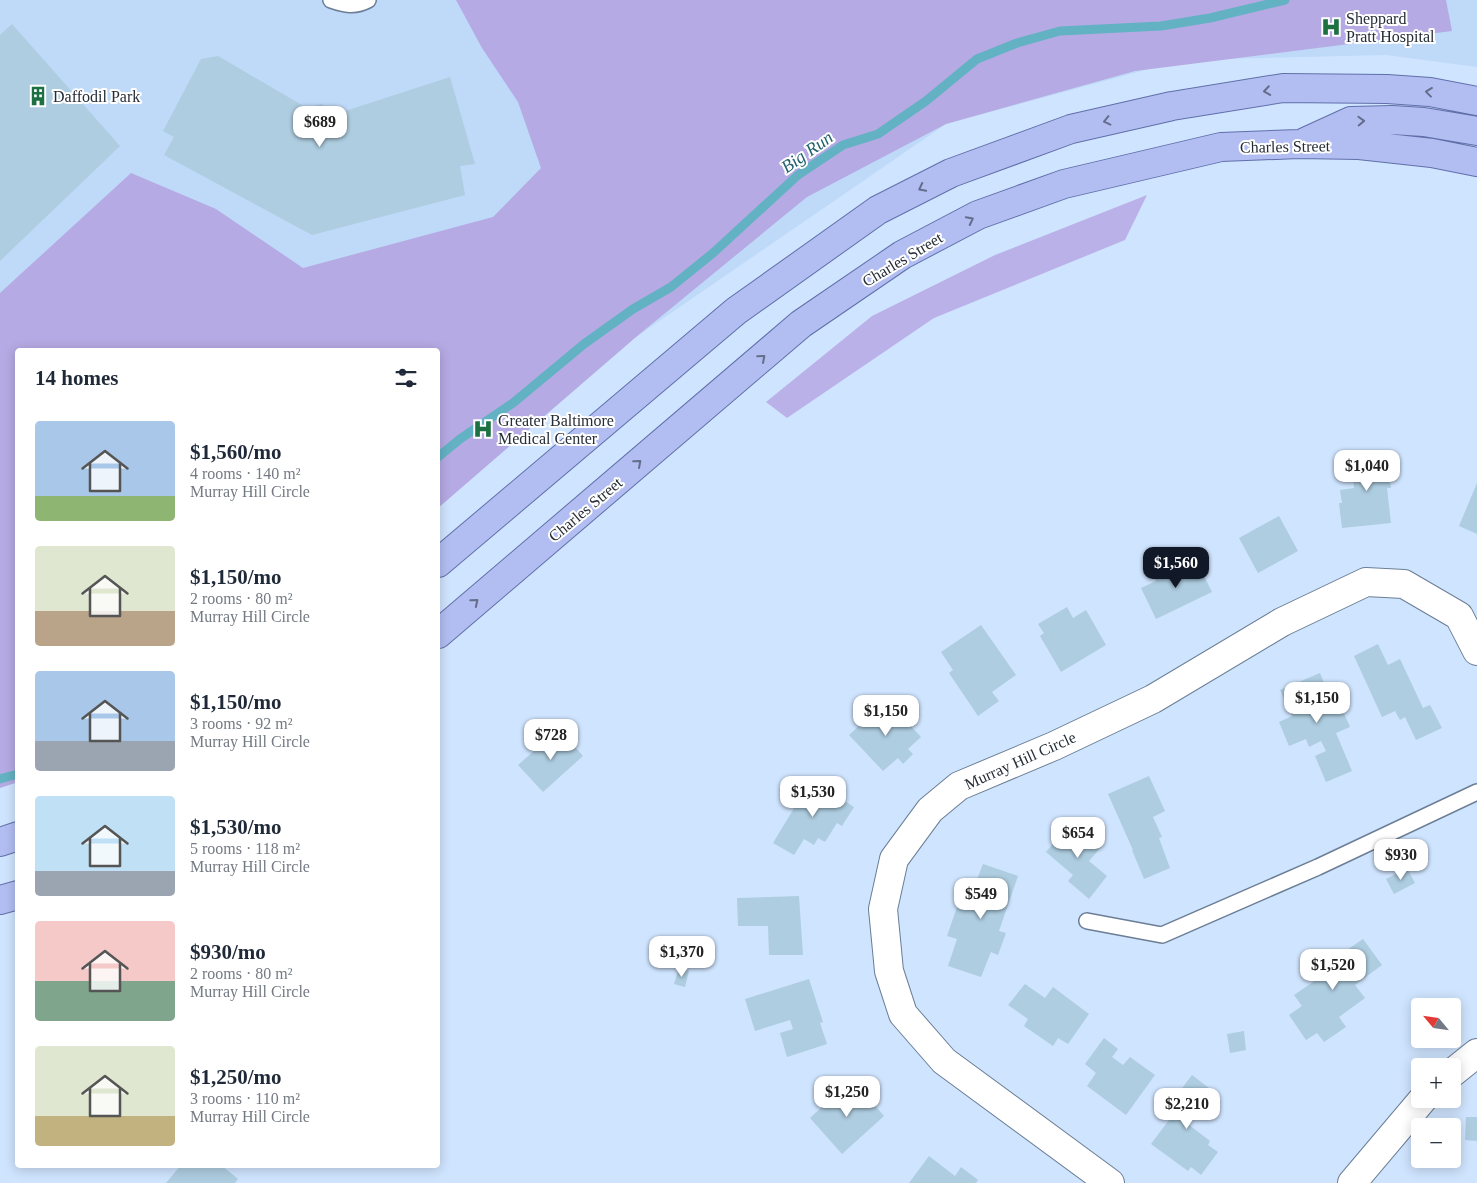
<!DOCTYPE html>
<html lang="en">
<head>
<meta charset="utf-8">
<style>
  body { margin:0; font-family:Georgia,serif; background:#f6f6f7; color:#1f2937; height:100vh; display:flex; flex-direction:column; font-size:19px; white-space:nowrap }
  * { box-sizing:border-box; margin:0 }
  p { font-size:16px; color:#747a83 }
  .icon { flex:none; width:28px; height:28px; fill:none; stroke:currentColor; stroke-width:2; stroke-linecap:round; stroke-linejoin:round }
  .map { position:relative; flex:1; overflow:hidden }
  .side { position:absolute; left:15px; top:348px; width:425px; height:820px; display:flex; flex-direction:column; background:#fff; border-radius:5px; box-shadow:0 2px 12px #0003 }
  .side>* { flex:none }
  .needle { width:32px; rotate:299deg }
  .fabs { position:absolute; left:1411px; top:998px; display:grid; gap:10px }
  .fabs a { display:grid; place-items:center; width:50px; height:50px; border-radius:5px; background:#fff; box-shadow:0 2px 12px #0003; font-size:25px }
  .price { position:absolute; translate:-50% -42px; padding:0 11px; border-radius:10px; background:#fff; color:#222; font-size:16px; line-height:32px; filter:drop-shadow(0 1px 2px #0008) }
  .price::after { content:''; position:absolute; left:50%; top:30px; width:15px; height:11px; margin-left:-8px; background:inherit; clip-path:polygon(0 0,100% 0,50% 100%) }
  .price.active { background:#111827; color:#fff }
  ul { padding:0; list-style:none }
  li { display:flex; align-items:center; gap:15px; height:125px; padding:0 20px }
  li span { display:grid; place-items:center; flex:none; width:140px; height:100px; border-radius:5px; color:#555 }
  li>.icon { margin-inline-start:auto }
  span .icon { width:60px; height:60px; fill:#fffc; stroke-width:1 }
  li b { font-size:21px }
  h2 { display:flex; justify-content:space-between; align-items:center; height:60px; padding:0 20px; font-size:21px }
  .map>svg:first-child { display:block }
  .built { fill:#bfd9f8 }
  .green { fill:#bbb1e9 }
  .forest { fill:#b5aae3 }
  .lines { fill:none; stroke-linecap:round; stroke-linejoin:round }
  .stream { stroke:#63b2c3; stroke-width:9 }
  .building { fill:#aecde0 }
  .lane-casing { stroke:#6b7e95; stroke-width:18 }
  .street-casing { stroke:#6b7e95; stroke-width:30 }
  .primary-casing { stroke:#606faa; stroke-width:30 }
  .lane { stroke:#fff; stroke-width:15 }
  .street { stroke:#fff; stroke-width:28 }
  .primary { stroke:#b2bef2; stroke-width:28 }
  .oneway { stroke:#646e8b }
  .labels { text-anchor:middle; stroke-width:4; stroke-linejoin:round; paint-order:stroke }
  .poi-label { font-size:16px; fill:#252d36; stroke:#fff; text-anchor:start }
  .street-label { font-size:16px; fill:#252d36; stroke:#fff }
  .water-label { font-size:18px; font-style:italic; fill:#21616e; stroke:#fff }
</style>
</head>
<body>
<div class="map">
<svg width="1477" height="1183" viewBox="0 0 1477 1183">
  <rect width="100%" height="100%" fill="#cfe4fe"/>
  <!-- built -->
  <path class="built" d="M0 0H1477V67L1386 55 1182 60 946 124 636 337 438 508V350H18V782L0 788Z"/>
  <!-- green -->
  <path class="green" d="M1147 195 1125 240 934 318 787 418 766 402 872 316 995 255Z"/>
  <!-- forest -->
  <path class="forest" d="M456 0H1446L1452 31 1135 71 946 124 807 197 636 337 438 508V350H18V782L0 788V293L131 173 216 209 303 268 493 217 541 168 518 102 482 48Z"/>
  <g class="lines">
    <!-- stream -->
    <path class="stream" d="M438 457 460 439 513 403 584 344 633 309 671 287 713 253 798 175 843 145 878 134 926 101 977 59 1017 43 1060 31 1161 26 1210 18 1285 0
      M0 779 18 774"/>
  </g>
  <!-- building -->
  <path class="building" d="M12 24 120 146 0 261V35Z
    M218 56 307 108 321 104 339 113 450 77 475 164 460 166 465 195 312 235 164 155 174 137 163 131 201 59Z
    M1387 452 1391 488H1387L1391 523 1342 528 1339 503H1342L1340 490 1354 488 1351 456Z
    M1477 483V534L1459 526Z
    M1279 516 1298 551 1258 573 1239 538Z
    M1196 560 1212 592 1156 619 1141 588 1156 581 1155 579Z
    M1067 607 1073 618 1086 610 1106 645 1061 672 1040 636 1044 633 1038 624Z
    M981 625 1016 675 992 692 999 701 978 716 949 673 953 670 941 652Z
    M1378 644 1388 665 1400 659 1423 708 1430 705 1442 728 1416 740 1405 717 1400 720 1395 711 1382 717 1354 656Z
    M1320 673 1331 700 1337 697 1350 727 1336 733 1352 771 1326 782 1315 756 1326 751 1321 741 1309 747 1306 739 1289 746 1279 722 1292 716 1280 690Z
    M887 700 921 737 908 749 913 754 903 764 898 758 883 771 849 735Z
    M559 729 583 756 543 792 518 765Z
    M1149 776 1165 811 1153 817 1162 837 1159 838 1170 868 1144 879 1132 850H1133L1108 794Z
    M811 780 854 807 842 826 837 823 825 842 818 838 814 845 804 839 794 855 773 843Z
    M1072 821 1102 846 1089 861 1107 876 1089 899 1068 881 1073 875 1046 852Z
    M983 864 1018 876 999 931 1006 933 998 955 991 952 981 977 948 966 957 939 947 936 964 887 973 890Z
    M1407 868 1415 883 1394 894 1386 879Z
    M799 896 803 955H769L768 926H738L737 898Z
    M1363 939 1382 965 1355 985 1365 998 1339 1017 1346 1027 1324 1042 1317 1033 1306 1040 1289 1015 1302 1006 1294 995 1316 980 1306 967 1330 950 1335 958Z
    M679 968 689 971 685 987 674 984Z
    M809 979 823 1022 820 1023 827 1044 787 1057 780 1033 793 1029 790 1020 755 1031 745 999Z
    M1025 984 1045 998 1053 987 1089 1014 1068 1044 1058 1038 1053 1046 1024 1026 1028 1019 1008 1005Z
    M1244 1031 1246 1050 1230 1053 1227 1034Z
    M1104 1038 1118 1049 1112 1057 1123 1065 1130 1057 1155 1075 1126 1115 1087 1086 1096 1073 1085 1064Z
    M1192 1075 1214 1092 1189 1125 1210 1141 1208 1145 1218 1152 1201 1175 1191 1167 1188 1171 1151 1144 1181 1104 1174 1099Z
    M849 1082 862 1097 865 1094 884 1116 842 1154 810 1118Z
    M1466 1117H1477V1141L1465 1140Z
    M929 1156 955 1176 961 1167 978 1180 976 1183H909Z
    M181 1165H221L238 1179 235 1183H166Z"/>
  <g class="lines">
    <defs>
      <path id="lane" d="M331 0C345 5 355 7 368 0
        M1087 921 1162 935 1318 867 1477 792"/>
      <path id="street" d="M1452 1073 1477 1053
        M1110 1183 944 1061 903 1014 889 971 883 909 894 859 930 810 959 786 1054 746 1153 699 1282 622 1366 582 1404 584 1459 616 1477 651
        M1352 1183 1423 1099"/>
      <path id="primary" d="M1305 142 1351 121 1392 120 1424 122 1477 131
        M438 563 736 311 878 210 951 173 1071 129 1172 106 1283 88 1387 89 1430 92 1477 101
        M438 634 801 324 902 255 978 215 1064 184 1221 147 1299 144 1359 145 1432 153 1477 162
        M0 842 18 836
        M0 900 18 895"/>
    </defs>
    <!-- lane casing -->
    <use href="#lane" class="lane-casing"/>
    <!-- street casing -->
    <use href="#street" class="street-casing"/>
    <!-- primary casing -->
    <use href="#primary" class="primary-casing"/>
    <!-- lane -->
    <use href="#lane" class="lane"/>
    <!-- street -->
    <use href="#street" class="street"/>
    <!-- primary -->
    <use href="#primary" class="primary"/>
  </g>
  <!-- one-way arrows -->
  <defs><path id="oneway-chevron" d="M-2-3.5L2.5 0L-2 3.5" fill="none" stroke-width="1.6" stroke-linecap="round" stroke-linejoin="round" transform="scale(1.25)"/></defs>
  <g class="oneway">
    <use href="#oneway-chevron" transform="translate(1267 91) rotate(171)"/>
    <use href="#oneway-chevron" transform="translate(1429 92) rotate(-173)"/>
    <use href="#oneway-chevron" transform="translate(1107 121) rotate(167)"/>
    <use href="#oneway-chevron" transform="translate(1361 121) rotate(-2)"/>
    <use href="#oneway-chevron" transform="translate(922 188) rotate(153)"/>
    <use href="#oneway-chevron" transform="translate(970 220) rotate(-27)"/>
    <use href="#oneway-chevron" transform="translate(762 358) rotate(-41)"/>
    <use href="#oneway-chevron" transform="translate(638 463) rotate(-41)"/>
    <use href="#oneway-chevron" transform="translate(475 602) rotate(-40)"/>
  </g>
  <!-- icons -->
  <defs>
    <symbol id="hospital-bare" viewBox="-9 -9 18 18"><path d="M-5-5h3v3.5h4V-5h3V5h-3V1.5h-4V5h-3Z" fill="#1d7042" stroke="#fff" stroke-width="2.5" paint-order="stroke"/></symbol>
    <symbol id="building-bare" viewBox="-9 -9 18 18"><path d="M-4-6H4V6H1V3H-1V6H-4ZM-2.5-4.3h1.7v1.8h-1.7ZM.8-4.3h1.7v1.8H.8ZM-2.5-1h1.7V.8h-1.7ZM.8-1h1.7V.8H.8Z" fill="#1d7042" stroke="#fff" stroke-width="2.5" paint-order="stroke"/></symbol>
  </defs>
  <g fill-rule="evenodd">
    <use href="#hospital-bare" x="1317" y="13" width="28" height="28"/>
    <use href="#building-bare" x="24" y="82" width="28" height="28"/>
    <use href="#hospital-bare" x="469" y="415" width="28" height="28"/>
  </g>
  <g class="labels">
    <!-- poi labels -->
    <g class="poi-label">
      <text x="1346" y="24">Sheppard<tspan x="1346" dy="18">Pratt Hospital</tspan></text>
      <text x="53" y="102">Daffodil Park</text>
      <text x="498" y="426">Greater Baltimore<tspan x="498" dy="18">Medical Center</tspan></text>
    </g>
    <!-- street labels -->
    <g class="street-label">
      <text transform="translate(1285 146) rotate(-1)" y="6">Charles Street</text>
      <text transform="translate(902 259) rotate(-31)" y="6">Charles Street</text>
      <text transform="translate(585 509) rotate(-40)" y="6">Charles Street</text>
      <text transform="translate(1020 760) rotate(-24)" y="6">Murray Hill Circle</text>
    </g>
    <!-- water labels -->
    <g class="water-label">
      <text transform="translate(807 152) rotate(-35)" y="6">Big Run</text>
    </g>
  </g>
</svg>
<div class="fabs">
<a><svg class="needle" viewBox="-14 -14 28 28"><path d="M0-13l5 13h-10z" fill="#e53935"/><path d="M0 13l5-13h-10z" fill="#747a83"/></svg></a>
<a>+</a>
<a>−</a>
</div>
<b class="price" style="left:320px;top:148px">$689</b>
<b class="price" style="left:1367px;top:492px">$1,040</b>
<b class="price active" style="left:1176px;top:589px">$1,560</b>
<b class="price" style="left:1317px;top:724px">$1,150</b>
<b class="price" style="left:886px;top:737px">$1,150</b>
<b class="price" style="left:551px;top:761px">$728</b>
<b class="price" style="left:813px;top:818px">$1,530</b>
<b class="price" style="left:1078px;top:859px">$654</b>
<b class="price" style="left:1401px;top:881px">$930</b>
<b class="price" style="left:981px;top:920px">$549</b>
<b class="price" style="left:682px;top:978px">$1,370</b>
<b class="price" style="left:1333px;top:991px">$1,520</b>
<b class="price" style="left:847px;top:1118px">$1,250</b>
<b class="price" style="left:1187px;top:1130px">$2,210</b>
<section class="side">
<h2>14 homes<svg class="icon" aria-label="filters" viewBox="0 0 24 24"><path d="M4 7h16M4 17h16"/><circle cx="9" cy="7" r="2"/><circle cx="15" cy="17" r="2"/></svg></h2>
<ul>
<li><span style="background:linear-gradient(#a9c7e8 75%,#8fb573 0)"><svg class="icon" aria-label="home" viewBox="0 0 24 24"><path d="M3 11l9-7 9 7M6 9v11h12V9"/></svg></span><div><b>$1,560/mo</b><p>4 rooms · 140 m²</p><p>Murray Hill Circle</p></div></li>
<li><span style="background:linear-gradient(#dfe7d0 65%,#b9a48a 0)"><svg class="icon" aria-label="home" viewBox="0 0 24 24"><path d="M3 11l9-7 9 7M6 9v11h12V9"/></svg></span><div><b>$1,150/mo</b><p>2 rooms · 80 m²</p><p>Murray Hill Circle</p></div></li>
<li><span style="background:linear-gradient(#a9c7e8 70%,#9aa5b1 0)"><svg class="icon" aria-label="home" viewBox="0 0 24 24"><path d="M3 11l9-7 9 7M6 9v11h12V9"/></svg></span><div><b>$1,150/mo</b><p>3 rooms · 92 m²</p><p>Murray Hill Circle</p></div></li>
<li><span style="background:linear-gradient(#bfe0f5 75%,#9aa5b1 0)"><svg class="icon" aria-label="home" viewBox="0 0 24 24"><path d="M3 11l9-7 9 7M6 9v11h12V9"/></svg></span><div><b>$1,530/mo</b><p>5 rooms · 118 m²</p><p>Murray Hill Circle</p></div></li>
<li><span style="background:linear-gradient(#f6c9c9 60%,#7fa58c 0)"><svg class="icon" aria-label="home" viewBox="0 0 24 24"><path d="M3 11l9-7 9 7M6 9v11h12V9"/></svg></span><div><b>$930/mo</b><p>2 rooms · 80 m²</p><p>Murray Hill Circle</p></div></li>
<li><span style="background:linear-gradient(#dfe7d0 70%,#c2b280 0)"><svg class="icon" aria-label="home" viewBox="0 0 24 24"><path d="M3 11l9-7 9 7M6 9v11h12V9"/></svg></span><div><b>$1,250/mo</b><p>3 rooms · 110 m²</p><p>Murray Hill Circle</p></div></li>
</ul>
</section>
</div>
</body>
</html>
